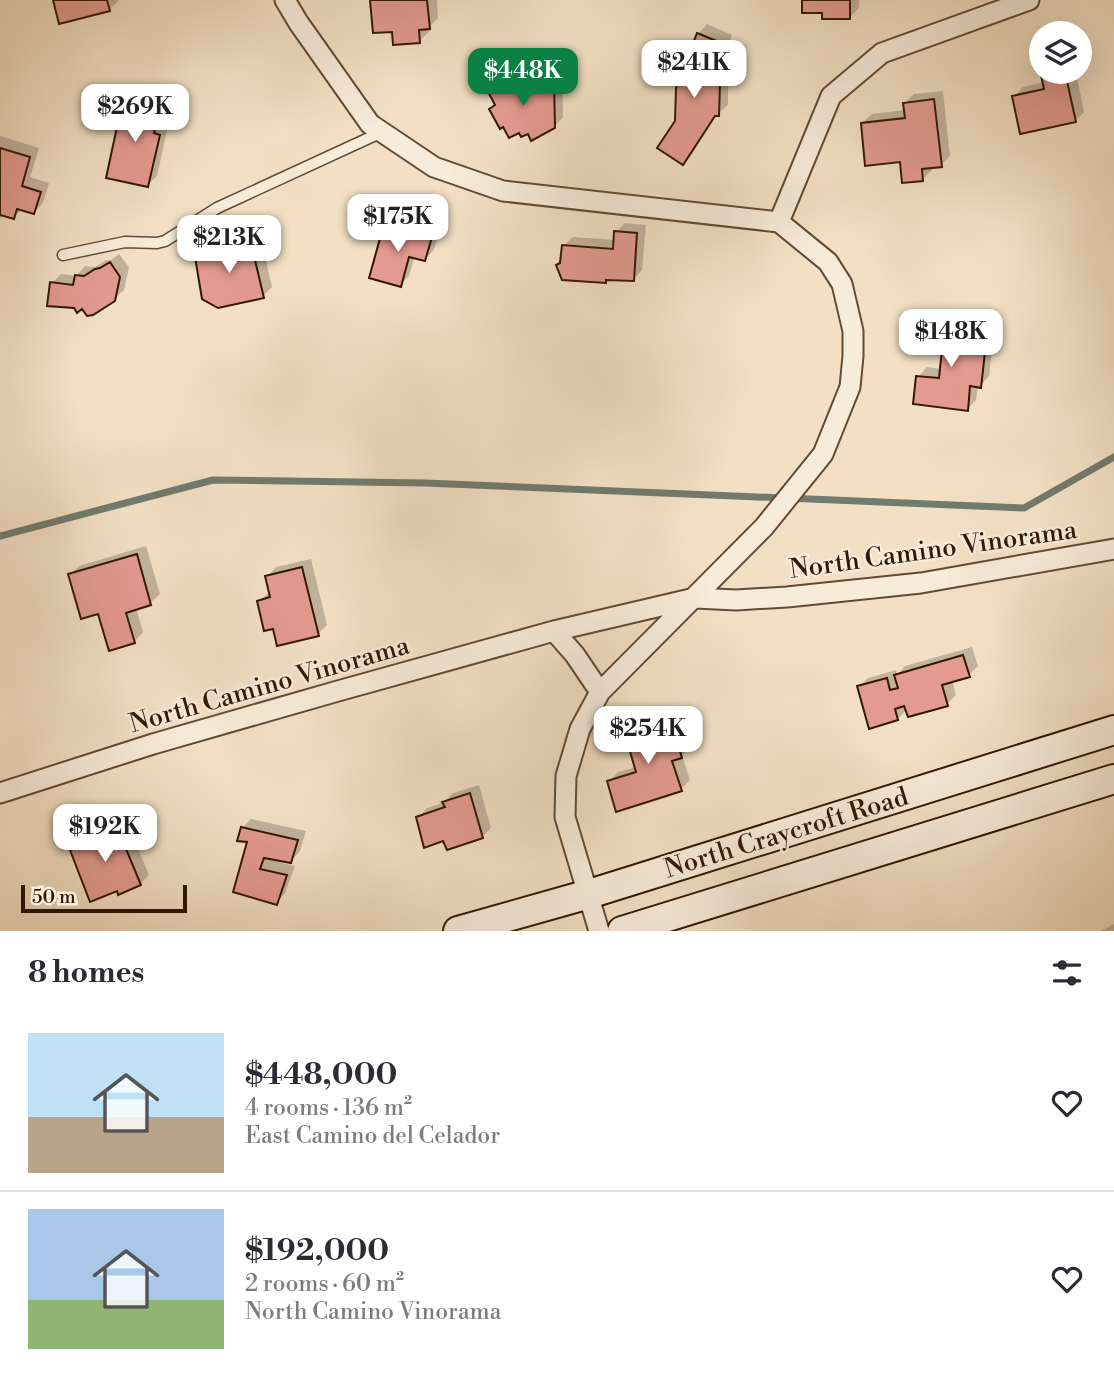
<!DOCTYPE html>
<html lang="en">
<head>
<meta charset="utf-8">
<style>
  body { margin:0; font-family:"Libre Bodoni",serif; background:#f2f2f3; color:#2b2b33; height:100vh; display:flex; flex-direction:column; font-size:26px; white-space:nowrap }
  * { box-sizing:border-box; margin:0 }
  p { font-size:23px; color:#7c7c81 }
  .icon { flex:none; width:38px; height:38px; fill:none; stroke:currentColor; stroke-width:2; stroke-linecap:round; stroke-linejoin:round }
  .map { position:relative; height:931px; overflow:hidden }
  .panel { display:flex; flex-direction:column; background:#fff; flex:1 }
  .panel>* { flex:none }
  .tools { position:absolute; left:1029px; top:21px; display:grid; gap:14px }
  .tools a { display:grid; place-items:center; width:63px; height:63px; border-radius:50%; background:#fff; box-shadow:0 7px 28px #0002; font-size:35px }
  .scale { position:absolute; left:21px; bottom:18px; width:166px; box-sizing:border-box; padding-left:7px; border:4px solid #331802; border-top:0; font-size:19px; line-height:24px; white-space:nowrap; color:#331802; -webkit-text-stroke:5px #f7ebd9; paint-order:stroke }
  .price { position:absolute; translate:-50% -60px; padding:0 16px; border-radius:14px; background:#fff; color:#222; font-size:23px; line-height:46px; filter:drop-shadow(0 2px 4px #0008) }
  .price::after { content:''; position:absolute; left:50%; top:42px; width:21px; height:16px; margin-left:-10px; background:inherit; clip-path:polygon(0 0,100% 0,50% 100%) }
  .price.active { background:#0b8043; color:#fff }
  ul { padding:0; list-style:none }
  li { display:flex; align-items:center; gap:21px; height:175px; padding:0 28px }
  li+li { border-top:2px solid #e1e1e2 }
  li span { display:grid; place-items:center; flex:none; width:196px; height:140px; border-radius:0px; color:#555 }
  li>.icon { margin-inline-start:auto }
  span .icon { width:84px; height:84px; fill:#fffc; stroke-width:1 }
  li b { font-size:30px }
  h2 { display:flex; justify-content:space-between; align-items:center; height:84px; padding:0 28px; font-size:30px }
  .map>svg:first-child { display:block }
  .shadow { fill:#0003 }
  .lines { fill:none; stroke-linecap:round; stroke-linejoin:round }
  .stream { stroke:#717b6e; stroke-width:7 }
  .building { fill:#e39a8f; stroke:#331802; stroke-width:2 }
  .lane-casing { stroke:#634a32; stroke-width:13 }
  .street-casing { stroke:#634a32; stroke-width:23 }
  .secondary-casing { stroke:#331802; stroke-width:32 }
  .lane { stroke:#f7ebd9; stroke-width:10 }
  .street { stroke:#f7ebd9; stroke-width:19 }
  .secondary { stroke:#f7ebd9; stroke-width:28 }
  .labels { text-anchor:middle; stroke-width:5; stroke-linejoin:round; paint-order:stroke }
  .street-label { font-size:26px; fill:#331802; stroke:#f7ebd9 }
</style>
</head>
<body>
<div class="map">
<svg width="1114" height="931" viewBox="0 0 1114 931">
  <rect width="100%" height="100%" fill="#f3e0c4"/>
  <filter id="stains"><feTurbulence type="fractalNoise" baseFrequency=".00286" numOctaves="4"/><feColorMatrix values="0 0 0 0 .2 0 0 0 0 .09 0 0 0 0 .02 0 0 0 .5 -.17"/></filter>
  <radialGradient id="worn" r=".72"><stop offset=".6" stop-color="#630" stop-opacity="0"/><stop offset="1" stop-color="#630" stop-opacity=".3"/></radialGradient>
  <!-- shadow -->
  <path class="shadow" d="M55 0H118V1L109 10Z
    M372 0H437L438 18 428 28 429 32 419 41 393 30Z
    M803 0H859V8L850 17 824 11Z
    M707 24 732 35 718 75H728V105L717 114 692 154 683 163 677 122 698 34Z
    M514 68 521 80H533L538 74 562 73 563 117 554 127 528 131 497 104 487 86 497 77Z
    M1042 72H1076L1084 112 1075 121 1014 96 1023 87 1045 82Z
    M134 91 168 99 163 125 168 126 157 176 147 185 125 100Z
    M943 91 950 156 941 165 931 166 932 170 923 179 862 123 872 114 906 110 905 103 914 94Z
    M0 136 39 148 30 177 49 183 43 203 34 212 22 209 14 217 5 214 0 219Z
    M395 216 440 228 434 250 425 259 415 256 409 276 400 285 386 225Z
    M625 223 646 225 642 270 633 280 608 278 605 281 562 261 563 246 573 237 615 240 616 232Z
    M259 231 272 287 263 296 197 258 215 242Z
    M119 254 129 267 124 290 114 299 52 283 61 274 76 276 85 266 95 267 106 260H111Z
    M937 315 984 321 981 342 993 343 989 376 980 386 978 385 976 400 967 409 918 377 927 367 941 369 944 348 928 325Z
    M146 546 160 594 150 603 136 608 143 632 134 642 99 612 70 575 79 566Z
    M311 559 327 625 318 634 274 626 259 601 271 591 267 577 276 567Z
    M972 647 978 666 969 675 952 680 956 695 947 704 907 709 898 719 859 687 868 678 896 670 897 675 905 666Z
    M678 709 690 747 682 755 690 780 681 789 609 782 618 772 636 767 626 732 635 723Z
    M479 785 491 828 482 837 444 839 418 818 427 808 443 803 453 793Z
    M123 812 149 875 140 884 72 850 81 841 95 835 110 818Z
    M251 819 306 831 300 851 291 861 266 856 265 859 295 866 285 893 276 903 236 890 249 841 242 828Z
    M1114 924V931H1101Z"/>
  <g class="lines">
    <!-- stream -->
    <path class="stream" d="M0 536 213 480 425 483 1024 508 1114 457"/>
  </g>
  <!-- building -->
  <path class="building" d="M53 0H107L110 11 59 24Z
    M370 0H427L430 29 419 30 420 43 393 45 392 32 373 33Z
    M802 0H850V19H822V13H802Z
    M697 33 724 44 710 83 720 84 719 116H715L683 165 657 148 675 121 676 88Z
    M1041 56V72H1065L1076 122 1020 134 1012 96 1044 89 1037 57Z
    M505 75 511 89 526 88 527 83 554 82 555 128 531 141 528 134 521 137 519 133 509 138 503 127 500 129 489 109 495 105 485 86Z
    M123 99 160 108 154 133 160 135 148 187 106 178Z
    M934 99 942 167 922 169 923 181 902 183 900 162 865 166 861 123 905 118 903 103Z
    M0 148 30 157 22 186 41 192 34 214 17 209 14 219 0 215Z
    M384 224 432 237 425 261 409 257 401 287 369 278Z
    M614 231 637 233 634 281 606 280V283L562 280 556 265 560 263 562 245 613 249Z
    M250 239 264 298 218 308 202 299 195 257 204 250Z
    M110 262 120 277 115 301 93 315 87 316 82 309 77 313 74 308 47 306 50 282 73 285 75 275 84 276 95 269 100 268Z
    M926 324 976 330 973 350 985 352 981 388 970 386 968 411 913 404 916 376 939 378 942 349 923 347Z
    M137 554 151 605 126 613 135 643 109 651 98 614 81 619 68 574Z
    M302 567 319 636 277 646 273 629 264 631 257 601 270 597 265 576Z
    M963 655 970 677 942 685 948 706 908 717 904 706 895 709 898 720 869 729 857 686 887 678 890 690 898 688 894 675Z
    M669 717 682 758 672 761 682 791 616 812 607 781 636 772 624 731Z
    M470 793 483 838 447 850 443 841 424 848 416 817 445 807 442 802Z
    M114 820 141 885 118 895 117 891 90 902 70 850 90 841V838L101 833 99 827Z
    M241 827 298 840 291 863 264 858 260 869 287 875 277 905 233 892 247 842 237 841Z"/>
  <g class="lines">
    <defs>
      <path id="lane" d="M63 255 125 242 157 243 165 241 217 208 382 132"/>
      <path id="street" d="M285 0 298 22 370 124 434 167 503 191 779 222 828 262 842 284 853 331V356L850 387 823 454 764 527 600 692 580 729 566 776 565 817 599 931
        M779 222 831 96 882 53 1029 0
        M554 631 575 655 600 692
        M0 793 153 744 338 691 554 631 695 598 736 600 787 597 921 583 1114 549"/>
      <path id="secondary" d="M458 931 589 894 1114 730
        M622 931 1114 779"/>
    </defs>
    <!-- lane casing -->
    <use href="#lane" class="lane-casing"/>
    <!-- street casing -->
    <use href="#street" class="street-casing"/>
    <!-- secondary casing -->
    <use href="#secondary" class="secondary-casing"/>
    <!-- lane -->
    <use href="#lane" class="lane"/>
    <!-- street -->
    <use href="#street" class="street"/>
    <!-- secondary -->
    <use href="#secondary" class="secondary"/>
  </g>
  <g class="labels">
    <!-- street labels -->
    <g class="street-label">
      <text transform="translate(933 549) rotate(-8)" y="9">North Camino Vinorama</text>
      <text transform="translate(269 684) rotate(-16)" y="9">North Camino Vinorama</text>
      <text transform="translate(786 832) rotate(-17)" y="9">North Craycroft Road</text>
    </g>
  </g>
  <rect width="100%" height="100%" filter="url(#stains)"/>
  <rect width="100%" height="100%" fill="url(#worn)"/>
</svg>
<div class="tools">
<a><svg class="icon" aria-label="layers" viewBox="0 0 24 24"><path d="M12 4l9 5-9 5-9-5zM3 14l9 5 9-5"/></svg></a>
</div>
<div class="scale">50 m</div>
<b class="price" style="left:694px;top:100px">$241K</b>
<b class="price active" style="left:523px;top:108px">$448K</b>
<b class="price" style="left:135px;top:144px">$269K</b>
<b class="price" style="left:398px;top:254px">$175K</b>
<b class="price" style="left:229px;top:275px">$213K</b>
<b class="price" style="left:951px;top:369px">$148K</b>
<b class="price" style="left:648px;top:766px">$254K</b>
<b class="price" style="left:105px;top:864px">$192K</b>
</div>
<section class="panel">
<h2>8 homes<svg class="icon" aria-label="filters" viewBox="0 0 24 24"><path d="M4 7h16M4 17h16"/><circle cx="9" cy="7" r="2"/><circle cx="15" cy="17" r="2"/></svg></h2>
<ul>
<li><span style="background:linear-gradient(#bfe0f5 60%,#b9a48a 0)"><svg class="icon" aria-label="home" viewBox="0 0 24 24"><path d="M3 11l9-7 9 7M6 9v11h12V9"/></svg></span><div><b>$448,000</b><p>4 rooms · 136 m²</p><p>East Camino del Celador</p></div><svg class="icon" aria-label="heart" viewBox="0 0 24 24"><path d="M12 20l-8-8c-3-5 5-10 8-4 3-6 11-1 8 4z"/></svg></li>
<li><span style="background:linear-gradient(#a9c7e8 65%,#8fb573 0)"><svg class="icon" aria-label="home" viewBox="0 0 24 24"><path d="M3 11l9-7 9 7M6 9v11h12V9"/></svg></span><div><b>$192,000</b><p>2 rooms · 60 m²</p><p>North Camino Vinorama</p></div><svg class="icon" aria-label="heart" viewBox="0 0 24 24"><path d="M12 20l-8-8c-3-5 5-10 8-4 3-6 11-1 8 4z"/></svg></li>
</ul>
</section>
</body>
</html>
